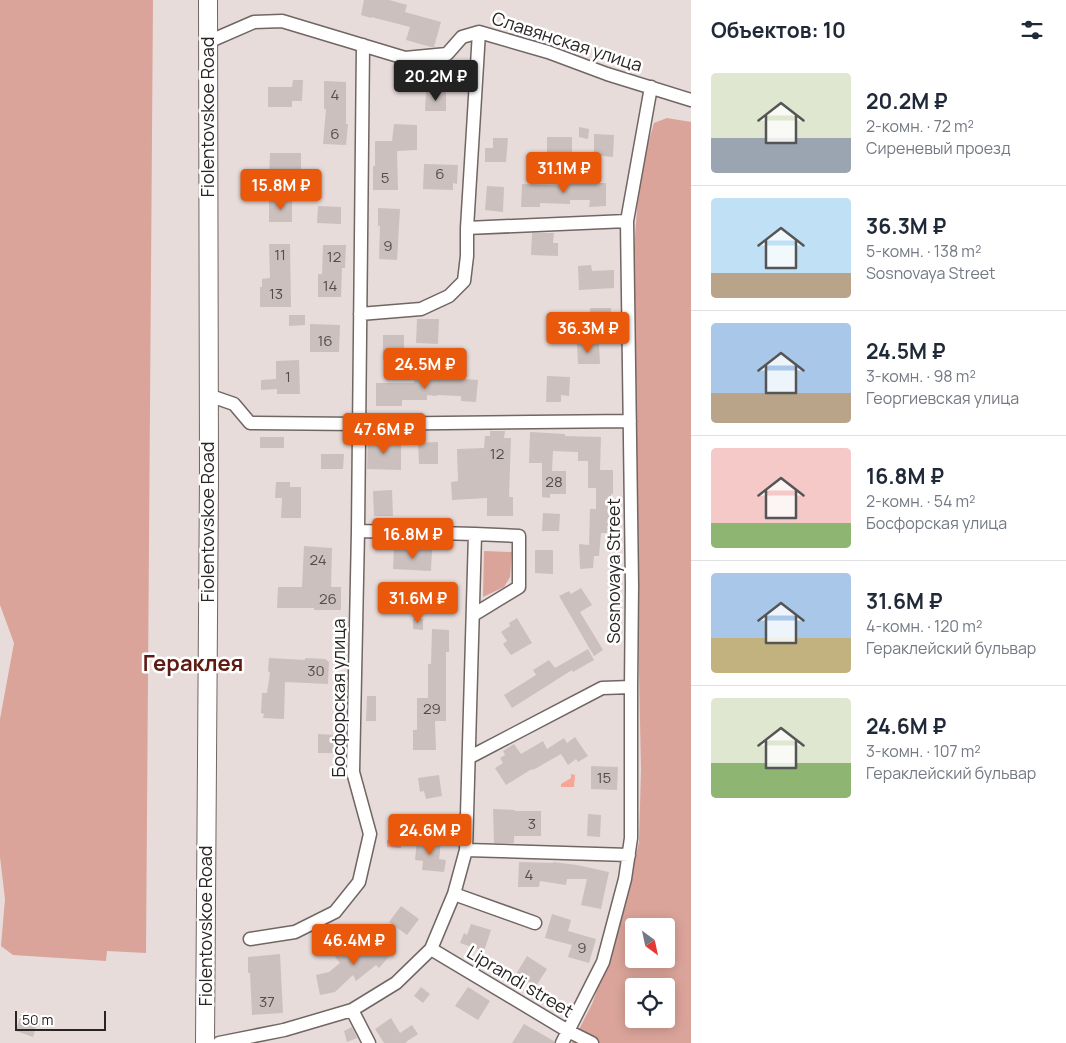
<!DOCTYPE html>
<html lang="ru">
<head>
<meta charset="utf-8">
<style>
  body { margin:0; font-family:Manrope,sans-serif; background:#f6f6f7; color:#1f2937; height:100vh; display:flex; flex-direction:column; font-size:19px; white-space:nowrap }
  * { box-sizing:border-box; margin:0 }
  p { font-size:16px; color:#747a83 }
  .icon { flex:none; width:28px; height:28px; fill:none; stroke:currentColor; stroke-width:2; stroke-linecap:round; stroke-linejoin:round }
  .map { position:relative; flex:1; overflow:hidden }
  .side { display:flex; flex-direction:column; background:#fff; width:375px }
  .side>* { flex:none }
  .needle { width:32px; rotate:147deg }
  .controls { position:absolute; left:625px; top:918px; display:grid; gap:10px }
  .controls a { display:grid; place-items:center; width:50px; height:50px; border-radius:5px; background:#fff; box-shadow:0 2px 12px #0003; font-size:25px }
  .scale { position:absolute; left:15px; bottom:12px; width:91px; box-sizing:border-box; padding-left:5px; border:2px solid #2a2525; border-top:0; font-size:14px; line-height:18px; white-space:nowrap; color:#2a2525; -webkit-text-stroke:4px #fff; paint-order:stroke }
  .price { position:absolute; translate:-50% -42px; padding:0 11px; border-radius:5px; background:#ea580c; color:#fff; font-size:16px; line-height:32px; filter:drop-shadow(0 1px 2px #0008) }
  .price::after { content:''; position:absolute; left:50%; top:30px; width:15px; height:11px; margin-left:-8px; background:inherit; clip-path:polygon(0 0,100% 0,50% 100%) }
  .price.on { background:#222; color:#fff }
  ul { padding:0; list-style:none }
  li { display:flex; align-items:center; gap:15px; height:125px; padding:0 20px }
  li+li { border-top:1px solid #e0e1e3 }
  li span { display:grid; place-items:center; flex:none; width:140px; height:100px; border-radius:5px; color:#555 }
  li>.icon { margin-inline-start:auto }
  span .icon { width:60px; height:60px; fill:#fffc; stroke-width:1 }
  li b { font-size:21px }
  h2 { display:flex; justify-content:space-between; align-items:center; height:60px; padding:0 20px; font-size:21px }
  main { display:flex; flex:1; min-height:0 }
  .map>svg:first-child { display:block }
  .green { fill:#dba49a; fill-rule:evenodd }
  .water { fill:#f8a596 }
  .building { fill:#cbc0be }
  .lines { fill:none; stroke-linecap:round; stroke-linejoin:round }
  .street-casing { stroke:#706664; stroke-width:15 }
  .secondary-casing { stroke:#706664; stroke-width:20 }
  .street { stroke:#fff; stroke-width:12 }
  .secondary { stroke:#fff; stroke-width:18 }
  .labels { text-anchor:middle; stroke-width:5; stroke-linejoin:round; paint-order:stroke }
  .number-label { font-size:15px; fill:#524c4b }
  .street-label { font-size:18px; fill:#2a2525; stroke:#fff }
  .district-label { font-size:22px; font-weight:bold; fill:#5e1b11; stroke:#fff }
</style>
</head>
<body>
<main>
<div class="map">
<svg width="691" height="1043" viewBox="0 0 691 1043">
  <rect width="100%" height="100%" fill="#e7dcda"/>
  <!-- green -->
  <path class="green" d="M0 0H153L146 953 107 951 106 961 13 955 1 946 5 899 0 857V719L14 643 0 605Z
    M667 118 691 122V1043H572L592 1004 619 930 639 842 641 769 631 288 640 170 654 123ZM634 926H666V959H634ZM634 986H666V1019H634Z
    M484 551 512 552 510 577 504 587 483 597Z"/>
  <!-- water -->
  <path class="water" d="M571 774 575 775 574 787H561V784L571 778Z
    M387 840 401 841V848L387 847Z"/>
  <!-- building -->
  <path class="building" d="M364 0H389L407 5 405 12 441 22 434 47H431L406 40 410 27 371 17V18L361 15Z
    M293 80H303L302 101H292V107H268V87H292Z
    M324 81 346 82V124H348L346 145 323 144 326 109H324Z
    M426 92H446V111H425Z
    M394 124 417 125V150L397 151 398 190H373V166H375V141H392Z
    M579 127 589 129 588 139 579 137Z
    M594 134 614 135 613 157 594 155Z
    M547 137H572V156L547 157Z
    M493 138H508L506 162H485V148H493Z
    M270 153H301V177L269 178Z
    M424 164 458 165 457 184 453 183V190L423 189Z
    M568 183H606V206L589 207 590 200H570V204L540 203V207H521L522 184 568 186Z
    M487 186 504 187 503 212 485 210Z
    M292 200V222H269V201Z
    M318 206 341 207V224L317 223Z
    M378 208 400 209 397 260 379 259 380 226H378Z
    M532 233H554L553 243H558V256L531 255Z
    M269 244H290L291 307H260V287H262V279L270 278Z
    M323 245H346L345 268H342L341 297H318V274H322Z
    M591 265 592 271 614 270V288L579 290 578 266Z
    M590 308H611V328L591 329Z
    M289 315H305V325L289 326Z
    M417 319H439L438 344 416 343Z
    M310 324 340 325 339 352H310Z
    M383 335H404V360H383Z
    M577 344H599L600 364H578Z
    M299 360 300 394H277V389L261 390V380L276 379V361Z
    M415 372 437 373V377L478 380 476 402 461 401V396L437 395V396L427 395V400H402V406H376V383H414Z
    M547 376 570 377 569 396 561 395V402H546Z
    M490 431H505L504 438H511L509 497H513V516H487V498L452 500 451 482 458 481 457 449 484 448 485 436H490Z
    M530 432 565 434V436L601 437 600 470H613V494H611L610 533H601L599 556H594L593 568 580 569 579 544 589 545 590 509H596V488H588V461H578V452L553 451 552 471H566V494H550V498L542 497V463H529Z
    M260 437H284V448H260Z
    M368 440H401V470L367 469Z
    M438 442V464H419L418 443Z
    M321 454H344L343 469H321Z
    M276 482H290V487H301V518H281L282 498H275Z
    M392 490 393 516H374L373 491Z
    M543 513 560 514 559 531H542Z
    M304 546 332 548 331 587H341V610H314V608H277L278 587H302Z
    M394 548 432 550 431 571 393 569Z
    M535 550H553V574L535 573Z
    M581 588 592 605 580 612 603 650 594 656 559 596 569 591 571 594Z
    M517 618 532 643 511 655 503 644 507 641 501 632 510 626 509 623Z
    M413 619H423V630L413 629Z
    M432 629 449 630V652H446V721H435L436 750H413V730H417V698H428V664H431Z
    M588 649 594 660 573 672 572 670 512 708 504 695 536 675 533 670 549 660 555 668Z
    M269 658 305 660V658L325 659 329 662 328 684 285 682 284 719 263 718 264 714 261 713 262 693H267L270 673 268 671Z
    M367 696H376V721H366Z
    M318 734 336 735 335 753H318Z
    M575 737 588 756 578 762 576 759 568 765 561 754 533 770 532 769 506 785 495 768 503 763 500 758 505 755 503 751 514 744 521 754 543 741 547 749 564 738 567 743Z
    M591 766 618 767 617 790 591 789Z
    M439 775 442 796 426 799 424 791 420 792 418 778Z
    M493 809 515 810V811H541V836H514V843H494Z
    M588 814 601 815 600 837 587 836Z
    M417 839 441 842 439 859 446 860 444 872 422 870 423 861 415 860Z
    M519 862 553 863V862L577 865 609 872 601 909 581 905 587 879H567L566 885 540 881 539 887H518Z
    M401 906 419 919 407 935 389 922Z
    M552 914 571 920 568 931 596 939 589 963 568 957 572 945 545 938Z
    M471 924 491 930 484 951 460 943 464 933 467 935Z
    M375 935 394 951 379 968 376 965 356 981 353 975 335 992 320 995 316 975 329 972 340 963 335 957 347 948 354 958Z
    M280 954 283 1013 252 1015 250 973H248V957Z
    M527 956 547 969 536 986 516 974Z
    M421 987 430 994 423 1003 414 996Z
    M468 987 490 1001 478 1020 455 1006Z
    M21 1014 38 1020 33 1037 16 1031Z
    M391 1018 400 1033 412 1025 418 1034 406 1042 407 1043H384L375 1029Z
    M524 1024 554 1041V1043H512Z
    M352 1027 357 1038 347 1042 344 1031Z"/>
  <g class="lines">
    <defs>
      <path id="street" d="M208 42 254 22 282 21 405 58 447 54 462 37 479 32 548 52 607 74 691 100
        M363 45 358 531 475 534
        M467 228 627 221
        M360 314 421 309 449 296 464 281 467 256V228L479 32
        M208 395 234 404 250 423 359 424 630 421
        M470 757 602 688 631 687
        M466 850 629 855
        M454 894 535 923
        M250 939 295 932 335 912 359 882 370 834 353 772 358 531
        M431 949 568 1031 592 1043
        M352 1010 369 1043
        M219 1043 284 1030 352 1010 396 983 431 949 454 894 466 850 475 534 519 536V587L473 615
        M562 1043 603 962 625 879 631 838V687L632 585 627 221 651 87"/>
      <path id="secondary" d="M205 1043 209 476 208 0"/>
    </defs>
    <!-- street casing -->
    <use href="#street" class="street-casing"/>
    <!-- secondary casing -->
    <use href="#secondary" class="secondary-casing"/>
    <!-- street -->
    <use href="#street" class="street"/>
    <!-- secondary -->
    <use href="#secondary" class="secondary"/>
  </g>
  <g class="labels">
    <!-- number labels -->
    <g class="number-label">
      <text x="335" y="100">4</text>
      <text x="335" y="139">6</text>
      <text x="440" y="179">6</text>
      <text x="385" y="183">5</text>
      <text x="388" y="251">9</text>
      <text x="280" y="260">11</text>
      <text x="334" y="262">12</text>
      <text x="330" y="291">14</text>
      <text x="276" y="299">13</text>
      <text x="325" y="346">16</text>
      <text x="288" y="382">1</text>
      <text x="497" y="459">12</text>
      <text x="554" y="487">28</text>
      <text x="318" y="565">24</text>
      <text x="328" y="604">26</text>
      <text x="316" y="676">30</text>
      <text x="432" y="714">29</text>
      <text x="604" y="783">15</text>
      <text x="532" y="829">3</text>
      <text x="529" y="880">4</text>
      <text x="582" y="953">9</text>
      <text x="267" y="1007">37</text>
    </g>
    <!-- street labels -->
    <g class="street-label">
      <text transform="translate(567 42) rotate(18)" y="6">Славянская улица</text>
      <text transform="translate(208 117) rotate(-90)" y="6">Fiolentovskoe Road</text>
      <text transform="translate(208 522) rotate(-90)" y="6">Fiolentovskoe Road</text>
      <text transform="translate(614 571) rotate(-90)" y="6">Sosnovaya Street</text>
      <text transform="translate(339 698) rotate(-90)" y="6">Босфорская улица</text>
      <text transform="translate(206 926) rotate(-90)" y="6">Fiolentovskoe Road</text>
      <text transform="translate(520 982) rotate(31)" y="6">Liprandi street</text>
    </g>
    <!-- district labels -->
    <g class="district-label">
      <text x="193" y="671">Гераклея</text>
    </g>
  </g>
</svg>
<div class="controls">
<a><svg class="needle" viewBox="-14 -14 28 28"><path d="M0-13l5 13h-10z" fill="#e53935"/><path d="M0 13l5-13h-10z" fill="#747a83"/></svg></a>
<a><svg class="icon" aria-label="locate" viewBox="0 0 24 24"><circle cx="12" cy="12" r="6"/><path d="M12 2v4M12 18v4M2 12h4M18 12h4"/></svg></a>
</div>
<div class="scale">50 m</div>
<b class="price on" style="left:436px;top:102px">20.2M ₽</b>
<b class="price" style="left:564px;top:194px">31.1M ₽</b>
<b class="price" style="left:281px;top:211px">15.8M ₽</b>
<b class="price" style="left:588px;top:354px">36.3M ₽</b>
<b class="price" style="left:425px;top:390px">24.5M ₽</b>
<b class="price" style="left:384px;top:455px">47.6M ₽</b>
<b class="price" style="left:413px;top:560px">16.8M ₽</b>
<b class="price" style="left:418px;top:624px">31.6M ₽</b>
<b class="price" style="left:430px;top:856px">24.6M ₽</b>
<b class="price" style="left:354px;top:966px">46.4M ₽</b>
</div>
<section class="side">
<h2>Объектов: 10<svg class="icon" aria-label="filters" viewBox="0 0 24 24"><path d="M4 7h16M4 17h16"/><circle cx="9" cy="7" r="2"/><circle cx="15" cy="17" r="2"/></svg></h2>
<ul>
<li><span style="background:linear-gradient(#dfe7d0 65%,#9aa5b1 0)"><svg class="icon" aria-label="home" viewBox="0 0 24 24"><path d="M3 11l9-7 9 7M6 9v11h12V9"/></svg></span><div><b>20.2M ₽</b><p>2-комн. · 72 m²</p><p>Сиреневый проезд</p></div></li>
<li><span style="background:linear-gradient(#bfe0f5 75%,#b9a48a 0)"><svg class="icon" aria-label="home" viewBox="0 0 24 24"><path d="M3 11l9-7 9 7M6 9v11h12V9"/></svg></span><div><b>36.3M ₽</b><p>5-комн. · 138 m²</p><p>Sosnovaya Street</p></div></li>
<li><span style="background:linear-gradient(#a9c7e8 70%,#b9a48a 0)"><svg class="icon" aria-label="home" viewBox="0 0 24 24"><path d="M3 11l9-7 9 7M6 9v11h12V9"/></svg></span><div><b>24.5M ₽</b><p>3-комн. · 98 m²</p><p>Георгиевская улица</p></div></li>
<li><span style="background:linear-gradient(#f6c9c9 75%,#8fb573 0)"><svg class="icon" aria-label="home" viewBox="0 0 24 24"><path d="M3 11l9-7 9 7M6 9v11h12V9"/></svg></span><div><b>16.8M ₽</b><p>2-комн. · 54 m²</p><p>Босфорская улица</p></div></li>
<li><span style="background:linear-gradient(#a9c7e8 65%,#c2b280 0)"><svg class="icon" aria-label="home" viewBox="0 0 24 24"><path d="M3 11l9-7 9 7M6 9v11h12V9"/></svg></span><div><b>31.6M ₽</b><p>4-комн. · 120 m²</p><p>Гераклейский бульвар</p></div></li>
<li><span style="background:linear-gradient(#dfe7d0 65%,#8fb573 0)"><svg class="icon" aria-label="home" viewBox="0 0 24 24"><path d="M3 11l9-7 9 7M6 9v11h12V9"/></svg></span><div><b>24.6M ₽</b><p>3-комн. · 107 m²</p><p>Гераклейский бульвар</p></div></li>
</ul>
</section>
</main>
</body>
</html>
